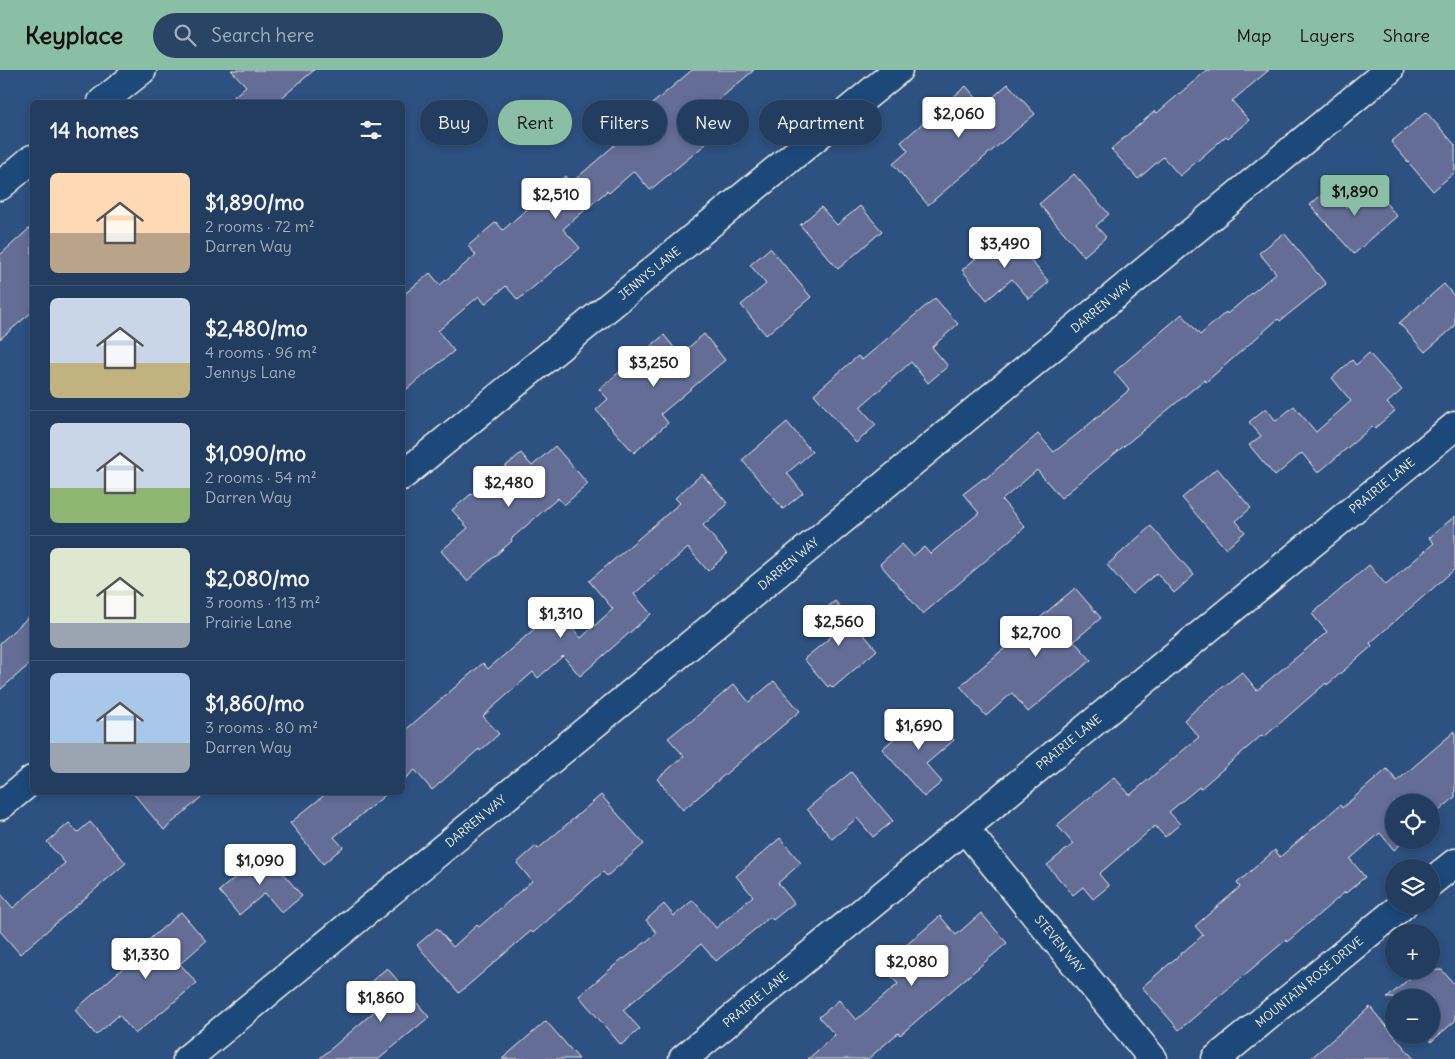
<!DOCTYPE html>
<html lang="en">
<head>
<meta charset="utf-8">
<style>
  body { margin:0; font-family:Delius,sans-serif; background:#2a4466; color:#f1f3f6; height:100vh; display:flex; flex-direction:column; font-size:19px; white-space:nowrap }
  * { box-sizing:border-box; margin:0 }
  p { font-size:16px; color:#a2aebd }
  .icon { flex:none; width:28px; height:28px; fill:none; stroke:currentColor; stroke-width:2; stroke-linecap:round; stroke-linejoin:round }
  .map { position:relative; flex:1; overflow:hidden }
  .drawer { position:absolute; left:30px; top:30px; width:375px; height:695px; display:flex; flex-direction:column; background:#223d60; border-radius:8px; box-shadow:0 2px 8px #0003,0 0 0 1px #3f5675 }
  .drawer>* { flex:none }
  .top-card { position:absolute; left:420px; top:30px; width:475px; height:45px; display:flex; gap:10px }
  .fabs { position:absolute; left:1385px; top:724px; display:grid; gap:10px }
  .fabs a { display:grid; place-items:center; width:55px; height:55px; border-radius:50%; background:#223d60; box-shadow:0 2px 8px #0003,0 0 0 1px #3f5675; font-size:25px }
  .price { position:absolute; translate:-50% -42px; padding:0 11px; border-radius:5px; background:#fff; color:#222; font-size:16px; line-height:32px; filter:drop-shadow(0 1px 2px #0008) }
  .price::after { content:''; position:absolute; left:50%; top:30px; width:15px; height:11px; margin-left:-8px; background:inherit; clip-path:polygon(0 0,100% 0,50% 100%) }
  .price.selected { background:#8abfa5; color:#111 }
  ul { padding:0; list-style:none }
  li { display:flex; align-items:center; gap:15px; height:125px; padding:0 20px }
  li+li { border-top:1px solid #3f5675 }
  li span { display:grid; place-items:center; flex:none; width:140px; height:100px; border-radius:8px; color:#555 }
  li>.icon { margin-inline-start:auto }
  span .icon { width:60px; height:60px; fill:#fffc; stroke-width:1 }
  li b { font-size:21px }
  h2 { display:flex; justify-content:space-between; align-items:center; height:60px; padding:0 20px; font-size:21px }
  .tag { padding:0 18px; border-radius:22px; background:#223d60; box-shadow:0 2px 8px #0003,0 0 0 1px #3f5675; font-size:18px; line-height:45px }
  .tag.selected { background:#8abfa5; color:#111 }
  header { display:flex; align-items:center; gap:30px; box-sizing:border-box; height:70px; padding:0 25px; background:#8abfa5; color:#111 }
  header strong { font-size:24px }
  nav { display:flex; gap:28px; margin-inline-start:auto; font-size:18px }
  .search { width:350px; height:45px; background:#2a4466; display:flex; align-items:center; gap:12px; box-sizing:border-box; padding:0 18px; border-radius:28px; color:#a2aebd; font-size:19px }
  .map>svg:first-child { display:block }
  .building { fill:#636d96; stroke:#f4f1e8 }
  .lines { fill:none; stroke-linecap:round; stroke-linejoin:round }
  .street-casing { stroke:#f4f1e8; stroke-width:31 }
  .street { stroke:#1f4a7a; stroke-width:28 }
  .labels { text-anchor:middle; stroke-width:4.5; stroke-linejoin:round; paint-order:stroke }
  .street-label { font-size:12px; fill:#f4f1e8; stroke:#1f4a7a }
</style>
</head>
<body>
<header>
<strong>Keyplace</strong>
<div class="search"><svg class="icon" aria-label="search" viewBox="0 0 24 24"><circle cx="10" cy="10" r="6"/><path d="M15 15l6 6"/></svg>Search here</div>
<nav><a>Map</a><a>Layers</a><a>Share</a></nav>
</header>
<div class="map">
<svg width="1455" height="989" viewBox="0 0 1455 989">
  <rect width="100%" height="100%" fill="#2d5180"/>
  <filter id="ink" filterUnits="userSpaceOnUse"><feTurbulence type="fractalNoise" baseFrequency=".02" numOctaves="2"/><feDisplacementMap in="SourceGraphic" scale="10" xChannelSelector="R" yChannelSelector="G"/><feConvolveMatrix kernelMatrix="1 2 1 2 8 2 1 2 1" color-interpolation-filters="sRGB"/></filter>
  <g filter="url(#ink)">
    <!-- building -->
    <path class="building" d="M231 0H314L277 32H228L246 16Z
      M692 0H754L689 55 706 74 650 120 634 101 609 123 607 121 563 159 580 178 518 230 506 216 485 234 479 226 438 261 454 281 402 323V226L430 203 440 215 476 185 468 176 496 152 503 160 565 106 571 113 649 45 645 40Z
      M1207 0H1269L1232 31 1249 50 1228 68 1226 66 1180 106 1163 87 1138 109 1111 79 1155 41 1157 43Z
      M1008 14 1035 44 928 135 893 94 908 81 901 72 966 16 983 36Z
      M1426 42 1455 75V102L1433 121 1391 72Z
      M1074 104 1109 144 1096 156 1106 167 1084 186 1039 134Z
      M1371 116 1397 146 1354 184 1310 135 1329 118 1346 137Z
      M860 136 882 161 838 199 800 155 821 137 837 155Z
      M32 156V242L0 269V185Z
      M1007 162 1049 212 1029 229 1012 209 987 230 962 200Z
      M1284 163 1326 214 1280 251 1278 249 1206 312 1204 310 1061 428 1037 400 1002 430 1025 457 923 544 880 494 902 474 913 486 924 477 930 484 979 443 963 424 984 408 985 409 1038 364 1054 382 1080 362 1129 320 1114 302 1182 244 1200 265 1226 242 1227 244 1276 203 1259 183Z
      M770 178 811 227 766 265 741 235 766 214 750 195Z
      M1444 214 1455 227V256L1425 282 1399 253Z
      M935 228 958 254 932 277 948 296 928 313 911 292 860 337 876 355 856 373 814 324 858 286 862 290Z
      M704 264 725 290 661 344 668 353 634 383 596 340 608 329 599 319 664 265 680 285Z
      M1369 283 1402 320 1387 333 1395 341 1375 358 1373 356 1318 403 1302 383 1275 406 1249 375 1261 366 1249 352 1266 338 1276 351 1294 336 1316 362 1351 331 1332 308 1352 290 1356 295Z
      M787 352 812 382 787 403 803 423 783 439 742 390Z
      M555 376 588 414 564 435 558 428 511 469 512 471 467 511 441 481 468 458 452 440 471 424 472 425 521 383 532 396Z
      M1217 398 1251 438 1236 451 1245 462 1226 479 1182 428Z
      M702 404 728 434 703 455 727 484 708 501 688 478 634 524 651 544 580 606 563 586 538 608 533 602 483 646 499 664 480 681 479 679 432 720 415 700 402 711V663L483 593 488 599 556 540 581 568 613 539 589 511 680 433 675 428Z
      M1455 446V499L1370 573 1372 576 1327 615 1326 613 1264 667 1262 665 1200 719 1199 717 1169 742 1180 754 1165 767 1155 756 1099 804 1109 816 1093 829 1083 817 1073 825 1047 795 1073 774 1057 755 1114 707 1130 725 1199 667 1184 650 1204 632 1242 602 1257 620 1327 562 1312 544 1369 495 1386 515 1434 473 1429 468Z
      M1151 456 1194 505 1174 523 1157 503 1132 524 1107 495Z
      M1075 518 1101 548 1074 571 1091 590 1028 642 1012 623 986 646 960 616Z
      M835 531 877 580 833 618 830 615 828 617 804 589 832 566 815 547Z
      M32 544V592L0 620V573Z
      M774 611 800 641 683 740 657 709 684 686 668 668 688 652 689 653 734 614 749 632Z
      M928 639 954 670 926 694 942 712 924 727 882 679Z
      M1455 661V727L1431 748V732H1394V770H1406L1394 780 1380 763 1350 789 1365 807 1346 823 1345 822 1287 872 1286 870 1179 960 1142 917 1203 865 1195 856 1240 817 1237 813 1275 780 1280 787 1340 735 1342 738 1387 699 1397 711Z
      M851 702 893 751 873 767 857 748 832 769 807 739Z
      M132 722H207L164 760Z
      M328 722H389L334 767 343 777 323 794 290 753Z
      M601 725 644 774 607 806 603 802 533 863 531 861 459 923 417 875 437 858 453 877 477 855 479 857 532 811 517 793 536 776 538 779Z
      M90 752 126 793 20 884 0 861V823L13 838 65 793 47 772 69 753 78 762Z
      M780 768 801 793 778 813 794 833 773 850 770 847 716 891 701 874 623 940 640 959 621 975 579 926 623 888 624 889 657 863 646 850 664 834 674 846 693 830 716 858 753 826 736 806Z
      M265 782 302 826 282 843 265 823 239 845 219 821Z
      M181 842 206 871 180 894 197 913 135 964 119 945 96 965 75 940 139 884 136 881Z
      M981 843 1007 873 900 965 898 963 868 989H808L835 965 819 947 839 930 856 950 898 914 882 896 940 846 956 865Z
      M387 898 429 947 379 989H319L383 934 367 915Z
      M1419 900H1442L1455 915V951L1431 972V928H1387Z
      M1370 937 1414 989H1310Z
      M546 951 579 989H502Z"/>
    <g class="lines">
      <defs>
        <g id="street">
          <path d="M102 32 142 0"/>
          <path d="M0 116 32 89"/>
          <path id="s1" d="M402 406 898 0"/>
          <path d="M0 736 32 710"/>
          <path id="s2" d="M965 759 1153 989"/>
          <path d="M1431 812 1455 793"/>
          <path id="s3" d="M187 989 1389 0"/>
          <path id="s4" d="M683 989 1455 356"/>
          <path id="s5" d="M1216 989 1403 835"/>
        </g>
      </defs>
      <!-- street casing -->
      <use href="#street" class="street-casing"/>
      <!-- street -->
      <use href="#street" class="street"/>
    </g>
  </g>
  <g class="labels">
    <!-- street labels -->
    <g class="street-label">
      <text dy="4" stroke="none"><textPath href="#s1" startOffset="320">JENNYS LANE</textPath></text>
      <text dy="4" stroke="none"><textPath href="#s3" startOffset="1184">DARREN WAY</textPath></text>
      <text dy="4" stroke="none"><textPath href="#s4" startOffset="904">PRAIRIE LANE</textPath></text>
      <text dy="4" stroke="none"><textPath href="#s3" startOffset="779">DARREN WAY</textPath></text>
      <text dy="4" stroke="none"><textPath href="#s4" startOffset="499">PRAIRIE LANE</textPath></text>
      <text dy="4" stroke="none"><textPath href="#s3" startOffset="374">DARREN WAY</textPath></text>
      <text dy="4" stroke="none"><textPath href="#s2" startOffset="149">STEVEN WAY</textPath></text>
      <text dy="4" stroke="none"><textPath href="#s5" startOffset="121">MOUNTAIN ROSE DRIVE</textPath></text>
      <text dy="4" stroke="none"><textPath href="#s4" startOffset="94">PRAIRIE LANE</textPath></text>
    </g>
  </g>
</svg>
<div class="fabs">
<a><svg class="icon" aria-label="locate" viewBox="0 0 24 24"><circle cx="12" cy="12" r="6"/><path d="M12 2v4M12 18v4M2 12h4M18 12h4"/></svg></a>
<a><svg class="icon" aria-label="layers" viewBox="0 0 24 24"><path d="M12 4l9 5-9 5-9-5zM3 14l9 5 9-5"/></svg></a>
<a>+</a>
<a>−</a>
</div>
<b class="price" style="left:959px;top:69px">$2,060</b>
<b class="price selected" style="left:1355px;top:147px">$1,890</b>
<b class="price" style="left:556px;top:150px">$2,510</b>
<b class="price" style="left:1005px;top:199px">$3,490</b>
<b class="price" style="left:654px;top:318px">$3,250</b>
<b class="price" style="left:509px;top:438px">$2,480</b>
<b class="price" style="left:561px;top:569px">$1,310</b>
<b class="price" style="left:839px;top:577px">$2,560</b>
<b class="price" style="left:1036px;top:588px">$2,700</b>
<b class="price" style="left:919px;top:681px">$1,690</b>
<b class="price" style="left:260px;top:816px">$1,090</b>
<b class="price" style="left:146px;top:910px">$1,330</b>
<b class="price" style="left:912px;top:917px">$2,080</b>
<b class="price" style="left:381px;top:953px">$1,860</b>
<div class="top-card">
<a class="tag">Buy</a>
<a class="tag selected">Rent</a>
<a class="tag">Filters</a>
<a class="tag">New</a>
<a class="tag">Apartment</a>
</div>
<section class="drawer">
<h2>14 homes<svg class="icon" aria-label="filters" viewBox="0 0 24 24"><path d="M4 7h16M4 17h16"/><circle cx="9" cy="7" r="2"/><circle cx="15" cy="17" r="2"/></svg></h2>
<ul>
<li><span style="background:linear-gradient(#ffd9b3 60%,#b9a48a 0)"><svg class="icon" aria-label="home" viewBox="0 0 24 24"><path d="M3 11l9-7 9 7M6 9v11h12V9"/></svg></span><div><b>$1,890/mo</b><p>2 rooms · 72 m²</p><p>Darren Way</p></div></li>
<li><span style="background:linear-gradient(#c9d6e8 65%,#c2b280 0)"><svg class="icon" aria-label="home" viewBox="0 0 24 24"><path d="M3 11l9-7 9 7M6 9v11h12V9"/></svg></span><div><b>$2,480/mo</b><p>4 rooms · 96 m²</p><p>Jennys Lane</p></div></li>
<li><span style="background:linear-gradient(#c9d6e8 65%,#8fb573 0)"><svg class="icon" aria-label="home" viewBox="0 0 24 24"><path d="M3 11l9-7 9 7M6 9v11h12V9"/></svg></span><div><b>$1,090/mo</b><p>2 rooms · 54 m²</p><p>Darren Way</p></div></li>
<li><span style="background:linear-gradient(#dfe7d0 75%,#9aa5b1 0)"><svg class="icon" aria-label="home" viewBox="0 0 24 24"><path d="M3 11l9-7 9 7M6 9v11h12V9"/></svg></span><div><b>$2,080/mo</b><p>3 rooms · 113 m²</p><p>Prairie Lane</p></div></li>
<li><span style="background:linear-gradient(#a9c7e8 70%,#9aa5b1 0)"><svg class="icon" aria-label="home" viewBox="0 0 24 24"><path d="M3 11l9-7 9 7M6 9v11h12V9"/></svg></span><div><b>$1,860/mo</b><p>3 rooms · 80 m²</p><p>Darren Way</p></div></li>
</ul>
</section>
</div>
</body>
</html>
